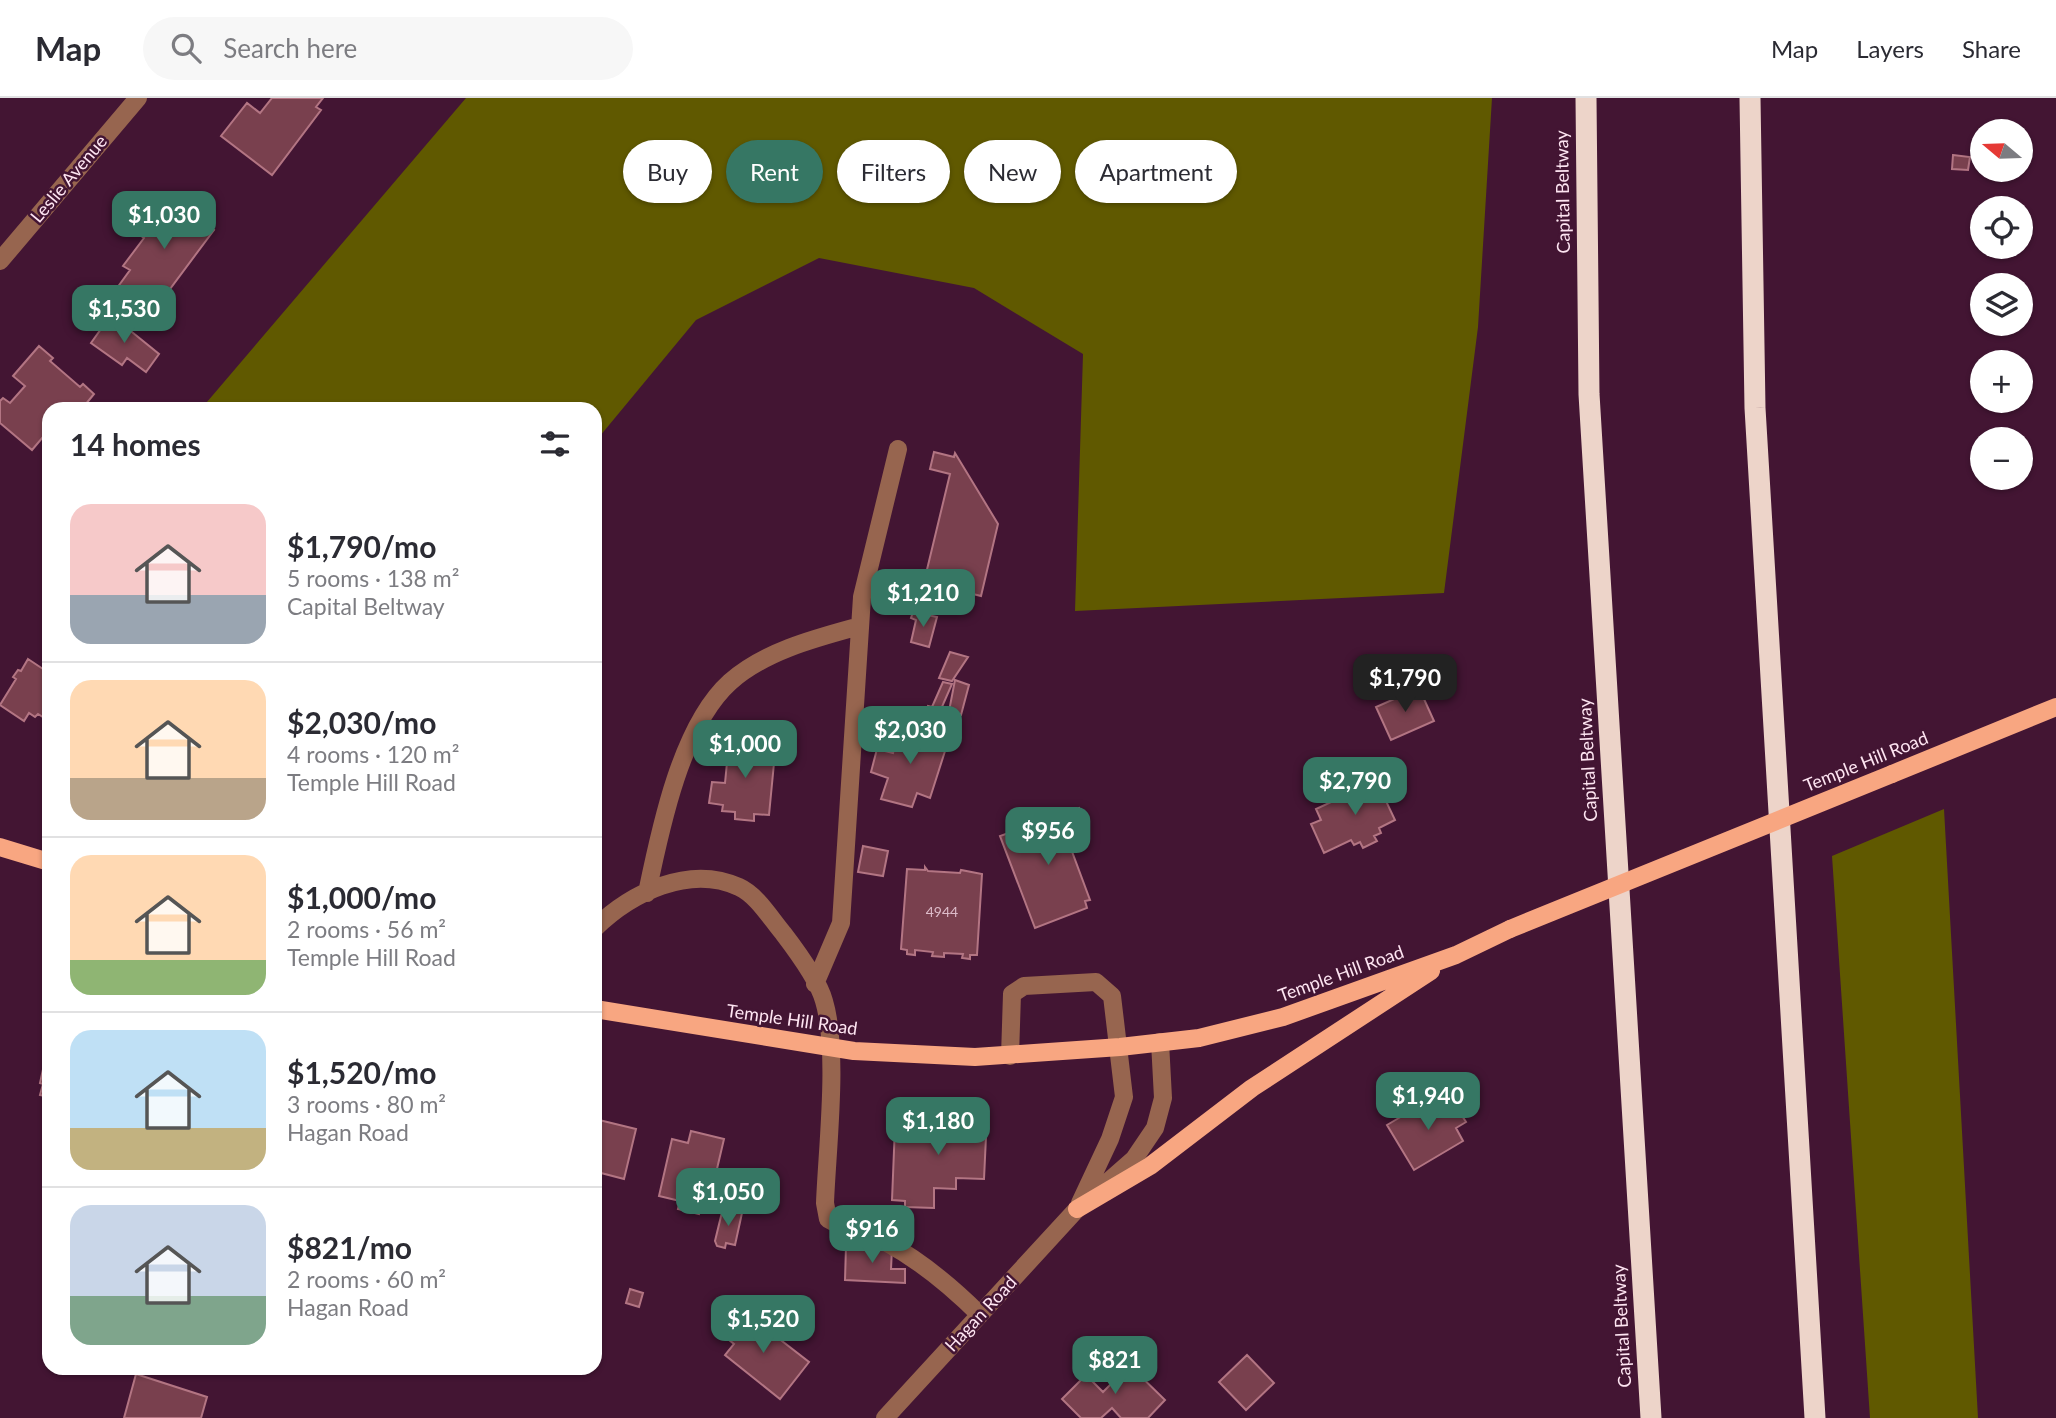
<!DOCTYPE html>
<html lang="en">
<head>
<meta charset="utf-8">
<style>
  body { margin:0; font-family:Lato,sans-serif; background:#f7f7f7; color:#2b2b33; height:100vh; display:flex; flex-direction:column; font-size:26px; white-space:nowrap }
  * { box-sizing:border-box; margin:0 }
  p { font-size:23px; color:#7c7c81 }
  .icon { flex:none; width:38px; height:38px; fill:none; stroke:currentColor; stroke-width:2; stroke-linecap:round; stroke-linejoin:round }
  .map { position:relative; flex:1; overflow:hidden }
  .details { position:absolute; left:42px; top:304px; width:560px; height:973px; display:flex; flex-direction:column; background:#fff; border-radius:21px; box-shadow:0 2px 5px #0004 }
  .details>* { flex:none }
  .top-card { position:absolute; left:623px; top:42px; width:665px; height:63px; display:flex; gap:14px }
  .needle { width:46px; rotate:289deg }
  .controls { position:absolute; left:1970px; top:21px; display:grid; gap:14px }
  .controls a { display:grid; place-items:center; width:63px; height:63px; border-radius:50%; background:#fff; box-shadow:0 2px 5px #0004; font-size:35px }
  .price { position:absolute; translate:-50% -60px; padding:0 16px; border-radius:14px; background:#367764; color:#fff; font-size:23px; line-height:46px; filter:drop-shadow(0 2px 4px #0008) }
  .price::after { content:''; position:absolute; left:50%; top:42px; width:21px; height:16px; margin-left:-10px; background:inherit; clip-path:polygon(0 0,100% 0,50% 100%) }
  .price.active { background:#222; color:#fff }
  ul { padding:0; list-style:none }
  li { display:flex; align-items:center; gap:21px; height:175px; padding:0 28px }
  li+li { border-top:2px solid #e1e1e2 }
  li span { display:grid; place-items:center; flex:none; width:196px; height:140px; border-radius:21px; color:#555 }
  li>.icon { margin-inline-start:auto }
  span .icon { width:84px; height:84px; fill:#fffc; stroke-width:1 }
  li b { font-size:30px }
  h2 { display:flex; justify-content:space-between; align-items:center; height:84px; padding:0 28px; font-size:30px }
  .pill { padding:0 24px; border-radius:32px; background:#fff; box-shadow:0 2px 5px #0004; font-size:24px; line-height:63px }
  .pill.active { background:#367764; color:#fff }
  header { display:flex; align-items:center; gap:42px; box-sizing:border-box; height:98px; padding:0 35px; background:#fff; border-bottom:2px solid #e1e1e2 }
  header strong { font-size:33px }
  nav { display:flex; gap:38px; margin-inline-start:auto; font-size:24px }
  .search { width:490px; height:63px; background:#f7f7f7; display:flex; align-items:center; gap:18px; box-sizing:border-box; padding:0 24px; border-radius:38px; color:#7c7c81; font-size:26px }
  .map>svg:first-child { display:block }
  .forest { fill:#605900 }
  .building { fill:#79404e; stroke:#b37583; stroke-width:2 }
  .lines { fill:none; stroke-linecap:round; stroke-linejoin:round }
  .minor { stroke:#97654f; stroke-width:18 }
  .major { stroke:#f8a681; stroke-width:18 }
  .highway { stroke:#edd4c9; stroke-width:21 }
  .major-bridge { stroke:#f8a681; stroke-width:18 }
  .labels { text-anchor:middle; stroke-width:5; stroke-linejoin:round; paint-order:stroke }
  .number-label { font-size:14px; fill:#ddbcc9 }
  .street-label { font-size:18px; fill:#fee5f2; stroke:#431533 }
</style>
</head>
<body>
<header>
<strong>Map</strong>
<div class="search"><svg class="icon" aria-label="search" viewBox="0 0 24 24"><circle cx="10" cy="10" r="6"/><path d="M15 15l6 6"/></svg>Search here</div>
<nav><a>Map</a><a>Layers</a><a>Share</a></nav>
</header>
<div class="map">
<svg width="2056" height="1320" viewBox="0 0 2056 1320">
  <rect width="100%" height="100%" fill="#431533"/>
  <!-- forest -->
  <path class="forest" d="M466 0H1492L1478 229 1444 495 1075 513 1083 256 974 190 819 160 696 222 595 344V312L201 311Z
    M1944 711 1978 1320H1870L1832 758Z"/>
  <!-- building -->
  <path class="building" d="M272 0H323L316 9 321 12 272 77 221 38 247 5 260 15Z
    M1953 57 1970 59 1968 72 1952 71Z
    M169 98 214 132 164 199 153 191 140 207 117 190 130 172 123 168 144 140 140 137Z
    M111 217 159 256 146 274 127 260 122 267 91 245Z
    M39 248 53 260 50 263 80 289 83 286 94 296 81 312H49V332L32 352 0 325V303L3 300 10 305 25 288 13 278Z
    M1983 281V296L1975 286Z
    M934 354 954 359 955 355 998 426 981 498 924 484 950 376 930 371Z
    M913 514 937 519 929 549 911 544 916 522 911 520Z
    M950 554 968 559 952 583 939 580Z
    M28 561 49 575V623L38 616 35 619 29 615 24 623 0 607 16 581 13 579 18 572 21 573Z
    M955 582 969 587 961 617 949 613Z
    M943 584 952 586 941 611 936 636 922 632 928 608 932 609Z
    M1419 590 1434 623 1391 642 1376 609Z
    M900 627 934 635 946 650 930 700 917 695 912 709 881 701 888 680 871 674 877 651 893 655Z
    M730 634 761 637 758 664 774 665 769 717 754 716V723L735 721V714L722 713 723 707 709 705 712 684 725 685Z
    M1387 678 1395 696 1385 701 1395 722 1379 730 1381 735 1374 738 1377 743 1363 750 1360 744 1354 747 1351 742 1324 755 1311 726 1321 722 1316 711Z
    M1079 710 1088 732 1067 740 1090 802 1085 803 1087 810 1035 830 1000 738Z
    M863 748 888 753 883 778 858 774Z
    M925 769 928 773 960 775 961 772 982 776 977 857H970V861L962 860 963 856 944 855V859L932 858 933 854 915 852V857L907 856V852L901 851 907 771 925 772Z
    M49 944V999L40 997 43 986 40 985Z
    M1436 998 1444 1011 1454 1005 1466 1024 1456 1030 1463 1043 1414 1072 1387 1027Z
    M934 1015 987 1017 984 1081 956 1080V1091L934 1090V1110L905 1109V1103L892 1102 895 1028 934 1030Z
    M595 1021 636 1031 624 1081 597 1074 595 1077Z
    M691 1033 724 1041 708 1109 702 1108 699 1116 678 1111 680 1103 659 1098 672 1041 688 1045Z
    M723 1110 742 1115 735 1147 726 1145 725 1150 717 1148 715 1143Z
    M846 1148 892 1150 891 1171H905V1185L845 1182Z
    M630 1191 643 1195 639 1209 626 1205Z
    M742 1212 809 1264 780 1301 725 1257 734 1246 723 1237Z
    M1247 1257 1274 1285 1246 1312 1219 1284Z
    M1123 1261 1165 1302 1148 1320H1121L1112 1310 1101 1320H1081L1062 1301 1086 1277 1103 1294 1111 1286 1105 1279Z
    M136 1276 207 1299 201 1320H124Z"/>
  <g class="lines">
    <!-- minor -->
    <path class="minor" d="M0 163 138 0
      M647 795C660 732 681 628 730 584 765 553 816 540 860 528
      M595 830C631 795 689 766 739 789 757 797 771 821 783 835 796 852 819 884 824 903 839 953 827 1051 825 1105L828 1121C846 1132 866 1134 884 1143 921 1163 951 1188 980 1217
      M815 886 841 825 862 499 898 351
      M1010 958 1012 896 1024 888 1096 884 1112 898 1124 999 1110 1041 1080 1105
      M885 1320 1077 1111 1134 1061 1155 1030 1163 1000 1160 944"/>
    <!-- major -->
    <path class="major" d="M1892 676 2056 609
      M0 749 49 764
      M595 911 854 953 975 959 1120 949 1199 940 1283 919 1456 857 1510 831
      M1077 1111 1150 1068 1252 990 1431 873"/>
    <!-- highway -->
    <path class="highway" d="M1586 0 1589 296 1651 1320
      M1750 0 1755 310 1815 1320"/>
    <!-- major-bridge -->
    <path class="major-bridge" d="M1510 831 1892 676"/>
  </g>
  <g class="labels">
    <!-- number labels -->
    <g class="number-label">
      <text x="942" y="819">4944</text>
    </g>
    <!-- street labels -->
    <g class="street-label">
      <text transform="translate(69 81) rotate(-50)" y="6">Leslie Avenue</text>
      <text transform="translate(1563 94) rotate(-91)" y="6">Capital Beltway</text>
      <text transform="translate(1588 662) rotate(-93)" y="6">Capital Beltway</text>
      <text transform="translate(1866 664) rotate(-22)" y="6">Temple Hill Road</text>
      <text transform="translate(1341 876) rotate(-20)" y="6">Temple Hill Road</text>
      <text transform="translate(792 922) rotate(8)" y="6">Temple Hill Road</text>
      <text transform="translate(981 1216) rotate(-47)" y="6">Hagan Road</text>
      <text transform="translate(1622 1228) rotate(-93)" y="6">Capital Beltway</text>
    </g>
  </g>
</svg>
<div class="controls">
<a><svg class="needle" viewBox="-14 -14 28 28"><path d="M0-13l5 13h-10z" fill="#e53935"/><path d="M0 13l5-13h-10z" fill="#7c7c81"/></svg></a>
<a><svg class="icon" aria-label="locate" viewBox="0 0 24 24"><circle cx="12" cy="12" r="6"/><path d="M12 2v4M12 18v4M2 12h4M18 12h4"/></svg></a>
<a><svg class="icon" aria-label="layers" viewBox="0 0 24 24"><path d="M12 4l9 5-9 5-9-5zM3 14l9 5 9-5"/></svg></a>
<a>+</a>
<a>−</a>
</div>
<b class="price" style="left:164px;top:153px">$1,030</b>
<b class="price" style="left:124px;top:247px">$1,530</b>
<b class="price" style="left:923px;top:531px">$1,210</b>
<b class="price active" style="left:1405px;top:616px">$1,790</b>
<b class="price" style="left:910px;top:668px">$2,030</b>
<b class="price" style="left:745px;top:682px">$1,000</b>
<b class="price" style="left:1355px;top:719px">$2,790</b>
<b class="price" style="left:1048px;top:769px">$956</b>
<b class="price" style="left:1428px;top:1034px">$1,940</b>
<b class="price" style="left:938px;top:1059px">$1,180</b>
<b class="price" style="left:728px;top:1130px">$1,050</b>
<b class="price" style="left:872px;top:1167px">$916</b>
<b class="price" style="left:763px;top:1257px">$1,520</b>
<b class="price" style="left:1115px;top:1298px">$821</b>
<div class="top-card">
<a class="pill">Buy</a>
<a class="pill active">Rent</a>
<a class="pill">Filters</a>
<a class="pill">New</a>
<a class="pill">Apartment</a>
</div>
<section class="details">
<h2>14 homes<svg class="icon" aria-label="filters" viewBox="0 0 24 24"><path d="M4 7h16M4 17h16"/><circle cx="9" cy="7" r="2"/><circle cx="15" cy="17" r="2"/></svg></h2>
<ul>
<li><span style="background:linear-gradient(#f6c9c9 65%,#9aa5b1 0)"><svg class="icon" aria-label="home" viewBox="0 0 24 24"><path d="M3 11l9-7 9 7M6 9v11h12V9"/></svg></span><div><b>$1,790/mo</b><p>5 rooms · 138 m²</p><p>Capital Beltway</p></div></li>
<li><span style="background:linear-gradient(#ffd9b3 70%,#b9a48a 0)"><svg class="icon" aria-label="home" viewBox="0 0 24 24"><path d="M3 11l9-7 9 7M6 9v11h12V9"/></svg></span><div><b>$2,030/mo</b><p>4 rooms · 120 m²</p><p>Temple Hill Road</p></div></li>
<li><span style="background:linear-gradient(#ffd9b3 75%,#8fb573 0)"><svg class="icon" aria-label="home" viewBox="0 0 24 24"><path d="M3 11l9-7 9 7M6 9v11h12V9"/></svg></span><div><b>$1,000/mo</b><p>2 rooms · 56 m²</p><p>Temple Hill Road</p></div></li>
<li><span style="background:linear-gradient(#bfe0f5 70%,#c2b280 0)"><svg class="icon" aria-label="home" viewBox="0 0 24 24"><path d="M3 11l9-7 9 7M6 9v11h12V9"/></svg></span><div><b>$1,520/mo</b><p>3 rooms · 80 m²</p><p>Hagan Road</p></div></li>
<li><span style="background:linear-gradient(#c9d6e8 65%,#7fa58c 0)"><svg class="icon" aria-label="home" viewBox="0 0 24 24"><path d="M3 11l9-7 9 7M6 9v11h12V9"/></svg></span><div><b>$821/mo</b><p>2 rooms · 60 m²</p><p>Hagan Road</p></div></li>
</ul>
</section>
</div>
</body>
</html>
